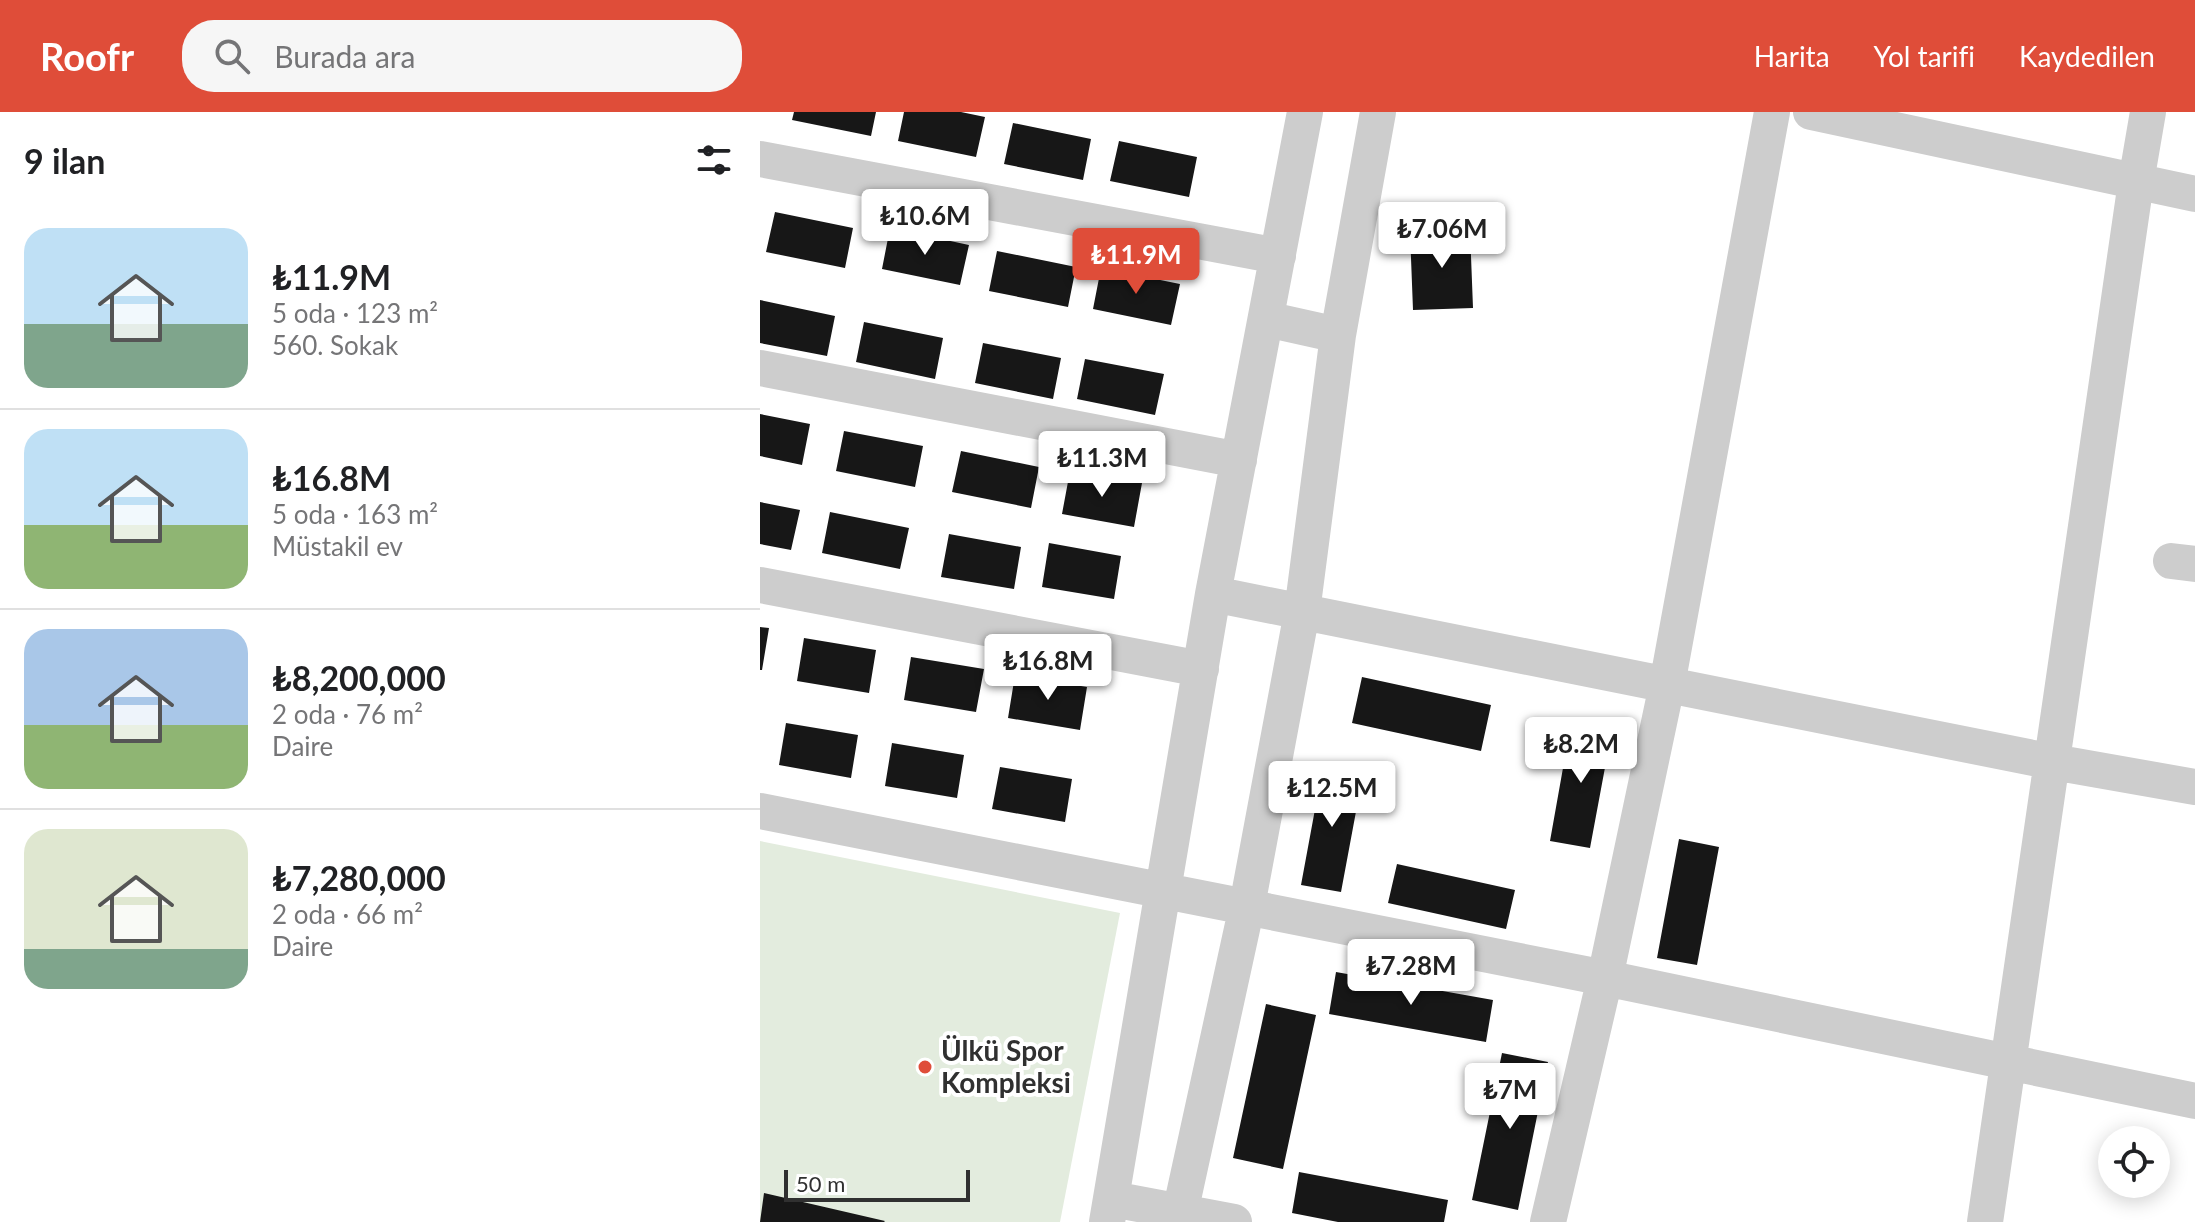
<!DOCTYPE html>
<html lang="tr">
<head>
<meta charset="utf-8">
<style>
  body { margin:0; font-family:Lato,sans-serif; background:#f6f6f6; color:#202124; height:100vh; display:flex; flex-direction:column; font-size:30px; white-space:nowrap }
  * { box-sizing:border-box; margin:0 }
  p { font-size:26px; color:#757577 }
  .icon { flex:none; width:44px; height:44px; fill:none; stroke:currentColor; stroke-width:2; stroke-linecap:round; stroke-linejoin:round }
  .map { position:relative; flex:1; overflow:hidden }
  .side { display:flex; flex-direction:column; background:#fff; width:760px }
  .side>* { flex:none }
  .buttons { position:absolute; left:1338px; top:1014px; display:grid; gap:16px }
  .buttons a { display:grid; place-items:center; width:72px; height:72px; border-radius:50%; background:#fff; box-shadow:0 4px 20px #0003; font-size:40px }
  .scale { position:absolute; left:24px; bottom:20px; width:186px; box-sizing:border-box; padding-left:8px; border:4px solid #303030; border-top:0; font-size:22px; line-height:28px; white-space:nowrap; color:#303030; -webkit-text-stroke:6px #fff; paint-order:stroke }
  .price { position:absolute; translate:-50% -68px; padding:0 18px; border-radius:8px; background:#fff; color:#222; font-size:26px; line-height:52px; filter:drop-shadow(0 2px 4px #0008) }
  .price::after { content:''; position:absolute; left:50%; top:48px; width:24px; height:18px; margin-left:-12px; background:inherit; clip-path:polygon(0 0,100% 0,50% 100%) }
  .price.current { background:#df4d39; color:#fff }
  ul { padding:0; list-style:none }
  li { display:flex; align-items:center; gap:24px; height:200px; padding:0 24px }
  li+li { border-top:2px solid #e0e0e0 }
  li span { display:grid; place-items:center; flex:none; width:224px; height:160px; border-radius:24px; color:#555 }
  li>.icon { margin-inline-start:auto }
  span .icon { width:96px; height:96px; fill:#fffc; stroke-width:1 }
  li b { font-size:34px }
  h2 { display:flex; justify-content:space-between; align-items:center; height:96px; padding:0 24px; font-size:34px }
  header { display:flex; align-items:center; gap:48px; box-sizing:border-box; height:112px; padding:0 40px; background:#df4d39; color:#fff }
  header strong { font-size:38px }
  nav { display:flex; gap:44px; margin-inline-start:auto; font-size:28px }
  .search { width:560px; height:72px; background:#f6f6f6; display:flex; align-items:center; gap:20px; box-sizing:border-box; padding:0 28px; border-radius:32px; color:#757577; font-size:30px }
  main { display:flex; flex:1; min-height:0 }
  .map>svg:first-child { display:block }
  .green { fill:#e3ecde }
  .building { fill:#171717 }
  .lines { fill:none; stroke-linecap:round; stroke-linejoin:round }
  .minor { stroke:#cdcdcd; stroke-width:36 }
  .poi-dot { fill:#df4d39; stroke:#fff; stroke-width:3 }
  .labels { text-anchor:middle; stroke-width:8; stroke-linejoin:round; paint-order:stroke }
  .poi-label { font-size:28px; font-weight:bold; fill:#303030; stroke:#fff; text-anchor:start }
</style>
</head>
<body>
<header>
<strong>Roofr</strong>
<div class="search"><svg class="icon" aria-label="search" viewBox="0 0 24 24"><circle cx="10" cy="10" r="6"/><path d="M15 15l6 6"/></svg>Burada ara</div>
<nav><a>Harita</a><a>Yol tarifi</a><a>Kaydedilen</a></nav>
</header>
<main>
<section class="side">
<h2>9 ilan<svg class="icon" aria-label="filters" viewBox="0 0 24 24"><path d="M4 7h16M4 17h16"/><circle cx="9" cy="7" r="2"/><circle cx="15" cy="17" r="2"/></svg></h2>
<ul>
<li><span style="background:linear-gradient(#bfe0f5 60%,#7fa58c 0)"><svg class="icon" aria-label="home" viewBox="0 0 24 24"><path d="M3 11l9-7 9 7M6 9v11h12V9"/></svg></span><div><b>₺11.9M</b><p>5 oda · 123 m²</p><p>560. Sokak</p></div></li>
<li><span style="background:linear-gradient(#bfe0f5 60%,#8fb573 0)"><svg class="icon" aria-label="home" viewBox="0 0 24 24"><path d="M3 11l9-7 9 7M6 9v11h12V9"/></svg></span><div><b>₺16.8M</b><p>5 oda · 163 m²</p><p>Müstakil ev</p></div></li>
<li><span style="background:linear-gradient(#a9c7e8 60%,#8fb573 0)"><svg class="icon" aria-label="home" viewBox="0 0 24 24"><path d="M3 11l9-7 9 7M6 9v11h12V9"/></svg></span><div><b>₺8,200,000</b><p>2 oda · 76 m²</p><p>Daire</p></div></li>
<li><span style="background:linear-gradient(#dfe7d0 75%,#7fa58c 0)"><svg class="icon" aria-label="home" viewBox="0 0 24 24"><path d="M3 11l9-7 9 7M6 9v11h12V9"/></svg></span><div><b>₺7,280,000</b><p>2 oda · 66 m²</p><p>Daire</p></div></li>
</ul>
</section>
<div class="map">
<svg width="1435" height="1110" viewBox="0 0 1435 1110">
  <rect width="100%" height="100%" fill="#fff"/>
  <!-- green -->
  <path class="green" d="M0 729 360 801 300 1110H0Z"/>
  <!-- building -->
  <path class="building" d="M34 0H116L111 24 32 8Z
    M144 0H201L225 5 216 45 138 29Z
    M253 11 331 27 323 68 244 52Z
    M359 29 437 45 429 85 350 69Z
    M15 100 93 116 85 156 6 140Z
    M130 116 209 133 200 173 122 157Z
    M710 118 713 196 653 198 650 120Z
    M237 139 316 155 308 195 229 179Z
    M341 156 420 172 411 213 333 197Z
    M0 188 75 204 67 244 0 231Z
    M104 210 183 226 175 267 96 250Z
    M223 231 301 246 293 287 215 271Z
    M325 247 404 262 395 303 317 287Z
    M0 302 50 312 42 353 0 344Z
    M84 319 163 334 155 375 76 359Z
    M201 339 279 355 271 396 192 380Z
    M310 359 382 371 374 415 302 402Z
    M0 390 40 398 31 438 0 432Z
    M70 400 149 416 140 457 62 441Z
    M189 422 261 435 254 477 181 465Z
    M289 431 361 444 354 487 282 475Z
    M0 515 9 516 2 558H0Z
    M44 526 116 538 109 581 37 569Z
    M151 545 224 557 216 600 144 588Z
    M255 563 327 575 320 618 248 606Z
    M602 565 731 593 721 639 592 611Z
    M26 611 98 623 91 666 19 653Z
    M811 611 852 618 830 736 790 729Z
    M132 631 204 643 197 686 125 674Z
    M563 654 603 662 581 780 541 773Z
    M240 655 312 667 305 710 232 697Z
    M919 727 959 735 937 853 897 846Z
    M637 752 755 778 746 817 628 791Z
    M576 860 733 888 726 930 569 902Z
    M506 892 556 903 523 1057 473 1046Z
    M742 941 788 950 758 1098 712 1088Z
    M539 1060 688 1088 684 1110H578L532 1101Z
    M4 1081 125 1109 124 1110H0Z"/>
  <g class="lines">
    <!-- minor -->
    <path class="minor" d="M1051 0 1435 82
      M0 47 518 144
      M506 207 578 223
      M0 256 479 348
      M1411 449 1435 452
      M0 473 441 557
      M453 482 1293 650 1435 675
      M0 699 845 866 1435 989
      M352 1087 474 1110
      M347 1110 453 482 545 0
      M418 1110 487 794 542 500 578 223 618 0
      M788 1110 845 866 907 573 1012 0
      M1225 1110 1376 70 1388 0"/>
  </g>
  <!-- markers -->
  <circle class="poi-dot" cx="165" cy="955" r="8"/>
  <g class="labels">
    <!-- poi labels -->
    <g class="poi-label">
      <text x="181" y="949">Ülkü Spor<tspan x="181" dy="32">Kompleksi</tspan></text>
    </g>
  </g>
</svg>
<div class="buttons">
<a><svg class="icon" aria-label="locate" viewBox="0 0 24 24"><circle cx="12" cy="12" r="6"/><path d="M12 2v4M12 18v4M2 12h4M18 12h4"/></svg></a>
</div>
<div class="scale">50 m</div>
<b class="price" style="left:165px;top:145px">₺10.6M</b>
<b class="price" style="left:682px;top:158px">₺7.06M</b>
<b class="price current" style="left:376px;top:184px">₺11.9M</b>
<b class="price" style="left:342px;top:387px">₺11.3M</b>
<b class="price" style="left:288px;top:590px">₺16.8M</b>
<b class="price" style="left:821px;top:673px">₺8.2M</b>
<b class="price" style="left:572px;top:717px">₺12.5M</b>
<b class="price" style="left:651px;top:895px">₺7.28M</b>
<b class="price" style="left:750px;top:1019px">₺7M</b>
</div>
</main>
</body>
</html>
